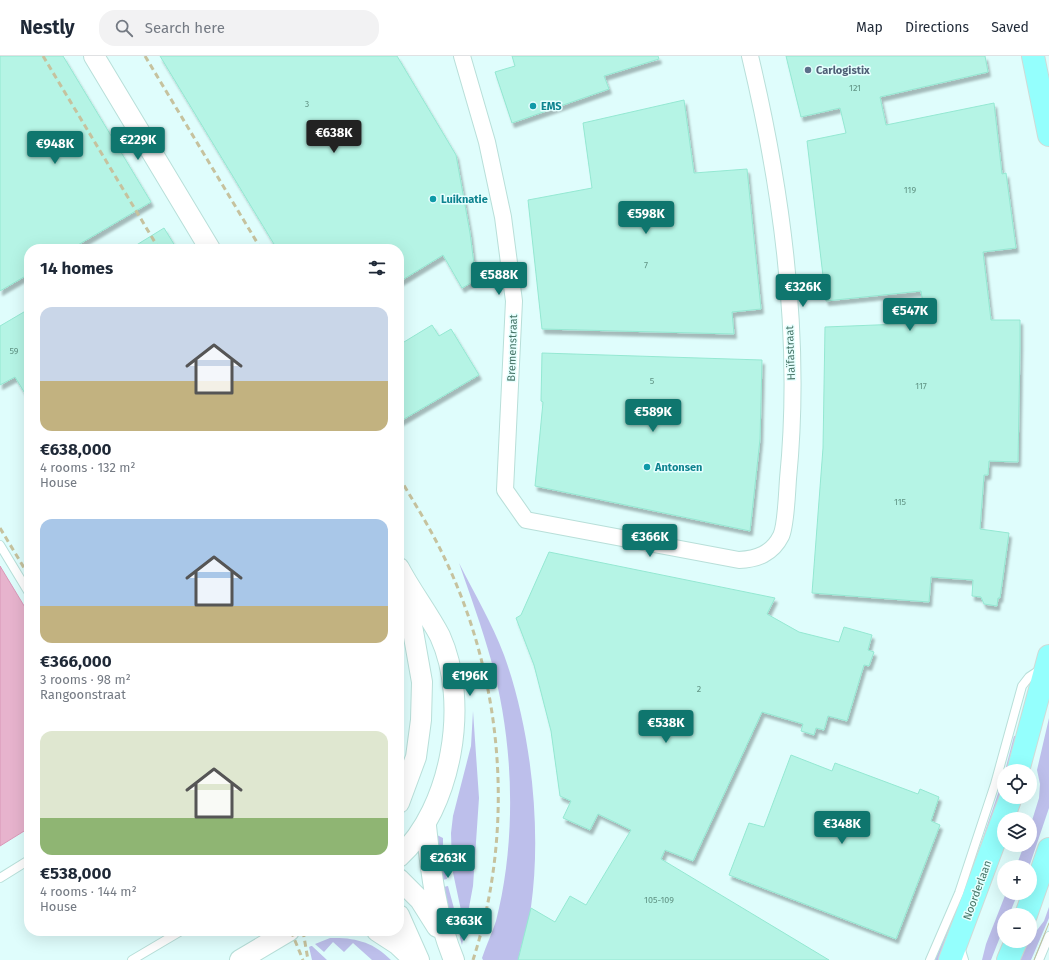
<!DOCTYPE html>
<html lang="en">
<head>
<meta charset="utf-8">
<style>
  body { margin:0; font-family:"Fira Sans",sans-serif; background:#f2f2f3; color:#1f2937; height:100vh; display:flex; flex-direction:column; font-size:15px; white-space:nowrap }
  * { box-sizing:border-box; margin:0 }
  p { font-size:13px; color:#747a83 }
  .icon { flex:none; width:22px; height:22px; fill:none; stroke:currentColor; stroke-width:2; stroke-linecap:round; stroke-linejoin:round }
  .map { position:relative; flex:1; overflow:hidden }
  .details { position:absolute; left:24px; top:188px; width:380px; height:692px; display:flex; flex-direction:column; background:#fff; border-radius:16px; box-shadow:0 4px 16px #0002 }
  .details>* { flex:none }
  .tools { position:absolute; left:997px; top:708px; display:grid; gap:8px }
  .tools a { display:grid; place-items:center; width:40px; height:40px; border-radius:50%; background:#fff; box-shadow:0 4px 16px #0002; font-size:20px }
  .price { position:absolute; translate:-50% -34px; padding:0 9px; border-radius:4px; background:#0f766e; color:#fff; font-size:13px; line-height:26px; filter:drop-shadow(0 1px 2px #0008) }
  .price::after { content:''; position:absolute; left:50%; top:24px; width:12px; height:9px; margin-left:-6px; background:inherit; clip-path:polygon(0 0,100% 0,50% 100%) }
  .price.active { background:#222; color:#fff }
  ul { padding:0; list-style:none }
  li { display:grid; align-content:center; gap:8px; height:212px; padding:0 16px }
  li span { display:grid; place-items:center; height:124px; border-radius:12px; color:#555 }
  li>.icon { margin-inline-start:auto }
  span .icon { width:72px; height:72px; fill:#fffc; stroke-width:1 }
  li b { font-size:17px }
  h2 { display:flex; justify-content:space-between; align-items:center; height:48px; padding:0 16px; font-size:17px }
  header { display:flex; align-items:center; gap:24px; box-sizing:border-box; height:56px; padding:0 20px; background:#fff; border-bottom:1px solid #e0e1e3 }
  header strong { font-size:19px }
  nav { display:flex; gap:22px; margin-inline-start:auto; font-size:14px }
  .search { width:280px; height:36px; background:#f2f2f3; display:flex; align-items:center; gap:10px; box-sizing:border-box; padding:0 14px; border-radius:16px; color:#747a83; font-size:15px }
  .map>svg:first-child { display:block }
  .green { fill:#bdbfeb }
  .water { fill:#e7b3cd; stroke:#da98b8 }
  .building { fill:#b5f4e5; stroke:#94e8d2; filter:url(#shadow) }
  .lines { fill:none; stroke-linecap:round; stroke-linejoin:round }
  .service-casing { stroke:#b8dfd9; stroke-width:10 }
  .minor-casing { stroke:#b8dfd9; stroke-width:18 }
  .tertiary-casing { stroke:#b8dfd9; stroke-width:22 }
  .primary-casing { stroke:#cfdbd7; stroke-width:24 }
  .service { stroke:#fff; stroke-width:8 }
  .minor { stroke:#fff; stroke-width:16 }
  .tertiary { stroke:#fff; stroke-width:20 }
  .primary { stroke:#94fffd; stroke-width:22 }
  .tram { stroke:#c6c29e; stroke-width:1 }
  .rail { stroke:#c6c29e; stroke-width:3; stroke-dasharray:6 4; stroke-linecap:butt }
  .service-dot { fill:#5c6f8a; stroke:#e6fffe; stroke-width:1.5 }
  .culture-dot { fill:#0f9aa8; stroke:#e6fffe; stroke-width:1.5 }
  .labels { text-anchor:middle; stroke-width:3; stroke-linejoin:round; paint-order:stroke }
  .number-label { font-size:9px; fill:#629586 }
  .service-label { font-size:11px; font-weight:bold; fill:#4e5e75; stroke:#e6fffe; text-anchor:start }
  .culture-label { font-size:11px; font-weight:bold; fill:#0d838f; stroke:#e6fffe; text-anchor:start }
  .street-label { font-size:11px; fill:#467567; stroke:#e6fffe }
</style>
</head>
<body>
<header>
<strong>Nestly</strong>
<div class="search"><svg class="icon" aria-label="search" viewBox="0 0 24 24"><circle cx="10" cy="10" r="6"/><path d="M15 15l6 6"/></svg>Search here</div>
<nav><a>Map</a><a>Directions</a><a>Saved</a></nav>
</header>
<div class="map">
<svg width="1049" height="904" viewBox="0 0 1049 904">
  <defs>
    <filter id="shadow"><feDropShadow dx="2.5" dy="4.5" stdDeviation="1" flood-color="#0004"/></filter>
  </defs>
  <rect width="100%" height="100%" fill="#dffdfc"/>
  <!-- green -->
  <path class="green" d="M459 507C474 537 492 567 504 599 531 673 542 773 531 851 528 869 522 886 518 904H483L482 902C486 890 492 877 496 865 517 783 514 685 491 604 482 571 470 539 459 507Z
    M473 655 479 742 473 830 462 889 460 882 462 859 452 812 451 777 453 760 471 690Z
    M1049 662V752L1029 811H1016L1024 789H1030V771L1039 742 1040 728 1037 714Z
    M1014 680 1018 681 1010 715H1005Z
    M1004 720V735L940 904H935L964 837Z
    M437 779 443 782V802L447 823 438 825 435 794Z
    M448 830 456 860 454 877 439 832Z
    M1006 837H1018L1009 859H1004V871L991 904H982L986 888Z
    M1049 851V862L1031 904H1020L1028 886 1044 865Z
    M330 882C354 881 374 886 391 904H372L353 887 344 896 333 886 324 896 315 888Z
    M311 890H312L327 904H312L309 891Z"/>
  <!-- water -->
  <path class="water" d="M0 510 29 558V772L0 790Z"/>
  <!-- building -->
  <path class="building" d="M0 0H63L151 146 71 193H29V218L0 235Z
    M160 0H397L456 99 470 177 476 224 462 232 443 199 399 226V193H277Z
    M512 0H658L659 3 604 20 609 33 512 67 495 16 515 10Z
    M786 0H985L988 16 880 41 886 69 994 47 1002 118 1006 117 1016 192 983 196 991 264H1020V291L1018 406 989 405 988 419H984L980 473 1009 477 1000 542H998L997 550 984 548 981 541 972 540 973 524 931 521 929 546 812 537 823 392 825 271 926 267 921 235 826 245 807 85 846 77 840 52 801 61Z
    M684 44 694 117 747 113 761 253 732 256 734 278 542 273 528 144 592 132 583 67Z
    M164 172 177 193H130Z
    M29 253V344L15 321 0 329V270Z
    M432 269 439 280 451 273 479 319 399 366V289Z
    M542 297 762 304 760 383 750 475 535 430 543 346 541 345Z
    M549 496 775 542 767 558 799 576 839 586 844 571 872 579 868 594 874 596 869 610 864 609 847 665 828 660 824 674 816 672 814 679 801 675 803 668 762 656 693 805 665 794 661 803 829 904H518L531 852 555 866 570 840 586 849 631 774 598 758 590 774 563 762 571 745 560 740 551 675 534 609 516 562 521 559Z
    M791 699 832 715 835 707 918 738 920 733 939 741 931 765 940 769 896 883 729 819 749 767 764 771Z"/>
  <g class="lines">
    <defs>
      <path id="service" d="M0 489 29 537
        M0 822 29 804
        M960 891 964 904
        M132 904 181 875
        M930 904 959 837 995 728 1022 630 1029 621 1041 613
        M1039 904 1049 880"/>
      <path id="minor" d="M462 0 487 86 503 161 514 245 505 434 526 464 739 504C757 503 772 498 781 480 786 470 787 436 788 423 802 282 783 138 750 0"/>
      <path id="tertiary" d="M94 0 210 193
        M399 512C411 535 428 557 440 580 470 646 452 752 399 801
        M399 747 416 701 421 664 422 626 405 530
        M426 770C431 816 436 861 454 904
        M399 823 420 844 437 871
        M399 859 419 904
        M377 875 397 888 414 904
        M240 904 289 875"/>
      <path id="primary" d="M1033 0 1049 79
        M1018 715 1049 600
        M1026 859 1049 793
        M950 904 1011 741
        M1008 904 1016 885"/>
    </defs>
    <!-- service casing -->
    <use href="#service" class="service-casing"/>
    <!-- minor casing -->
    <use href="#minor" class="minor-casing"/>
    <!-- tertiary casing -->
    <use href="#tertiary" class="tertiary-casing"/>
    <!-- primary casing -->
    <use href="#primary" class="primary-casing"/>
    <!-- service -->
    <use href="#service" class="service"/>
    <!-- minor -->
    <use href="#minor" class="minor"/>
    <!-- tertiary -->
    <use href="#tertiary" class="tertiary"/>
    <!-- primary -->
    <use href="#primary" class="primary"/>
    <!-- tram -->
    <path class="tram" d="M1034 904 1049 867"/>
    <!-- rail -->
    <path class="rail" d="M43 0 159 193
      M145 0 261 193
      M399 421C415 448 432 475 445 503 504 626 515 774 473 904
      M0 472 29 520
      M291 875 303 904
      M303 875 308 904"/>
  </g>
  <!-- markers -->
  <circle class="service-dot" cx="808" cy="14" r="4"/>
  <g class="culture-dot">
    <circle cx="533" cy="50" r="4"/>
    <circle cx="433" cy="143" r="4"/>
    <circle cx="647" cy="411" r="4"/>
  </g>
  <g class="labels">
    <!-- number labels -->
    <g class="number-label">
      <text x="855" y="35">121</text>
      <text x="307" y="51">3</text>
      <text x="910" y="137">119</text>
      <text x="646" y="212">7</text>
      <text x="14" y="298">59</text>
      <text x="652" y="328">5</text>
      <text x="921" y="333">117</text>
      <text x="900" y="449">115</text>
      <text x="699" y="636">2</text>
      <text x="659" y="847">105-109</text>
    </g>
    <!-- service labels -->
    <g class="service-label">
      <text x="816" y="18">Carlogistix</text>
    </g>
    <!-- culture labels -->
    <g class="culture-label">
      <text x="541" y="54">EMS</text>
      <text x="441" y="147">Luiknatie</text>
      <text x="655" y="415">Antonsen</text>
    </g>
    <!-- street labels -->
    <g class="street-label">
      <text transform="translate(512 292) rotate(-88)" y="4">Bremenstraat</text>
      <text transform="translate(790 297) rotate(-92)" y="4">Haïfastraat</text>
      <text transform="translate(977 834) rotate(-70)" y="4">Noorderlaan</text>
    </g>
  </g>
</svg>
<div class="tools">
<a><svg class="icon" aria-label="locate" viewBox="0 0 24 24"><circle cx="12" cy="12" r="6"/><path d="M12 2v4M12 18v4M2 12h4M18 12h4"/></svg></a>
<a><svg class="icon" aria-label="layers" viewBox="0 0 24 24"><path d="M12 4l9 5-9 5-9-5zM3 14l9 5 9-5"/></svg></a>
<a>+</a>
<a>−</a>
</div>
<b class="price active" style="left:334px;top:98px">€638K</b>
<b class="price" style="left:138px;top:105px">€229K</b>
<b class="price" style="left:55px;top:109px">€948K</b>
<b class="price" style="left:646px;top:179px">€598K</b>
<b class="price" style="left:499px;top:240px">€588K</b>
<b class="price" style="left:803px;top:252px">€326K</b>
<b class="price" style="left:910px;top:276px">€547K</b>
<b class="price" style="left:653px;top:377px">€589K</b>
<b class="price" style="left:650px;top:502px">€366K</b>
<b class="price" style="left:470px;top:641px">€196K</b>
<b class="price" style="left:666px;top:688px">€538K</b>
<b class="price" style="left:842px;top:789px">€348K</b>
<b class="price" style="left:448px;top:823px">€263K</b>
<b class="price" style="left:464px;top:886px">€363K</b>
<section class="details">
<h2>14 homes<svg class="icon" aria-label="filters" viewBox="0 0 24 24"><path d="M4 7h16M4 17h16"/><circle cx="9" cy="7" r="2"/><circle cx="15" cy="17" r="2"/></svg></h2>
<ul>
<li><span style="background:linear-gradient(#c9d6e8 60%,#c2b280 0)"><svg class="icon" aria-label="home" viewBox="0 0 24 24"><path d="M3 11l9-7 9 7M6 9v11h12V9"/></svg></span><div><b>€638,000</b><p>4 rooms · 132 m²</p><p>House</p></div></li>
<li><span style="background:linear-gradient(#a9c7e8 70%,#c2b280 0)"><svg class="icon" aria-label="home" viewBox="0 0 24 24"><path d="M3 11l9-7 9 7M6 9v11h12V9"/></svg></span><div><b>€366,000</b><p>3 rooms · 98 m²</p><p>Rangoonstraat</p></div></li>
<li><span style="background:linear-gradient(#dfe7d0 70%,#8fb573 0)"><svg class="icon" aria-label="home" viewBox="0 0 24 24"><path d="M3 11l9-7 9 7M6 9v11h12V9"/></svg></span><div><b>€538,000</b><p>4 rooms · 144 m²</p><p>House</p></div></li>
</ul>
</section>
</div>
</body>
</html>
